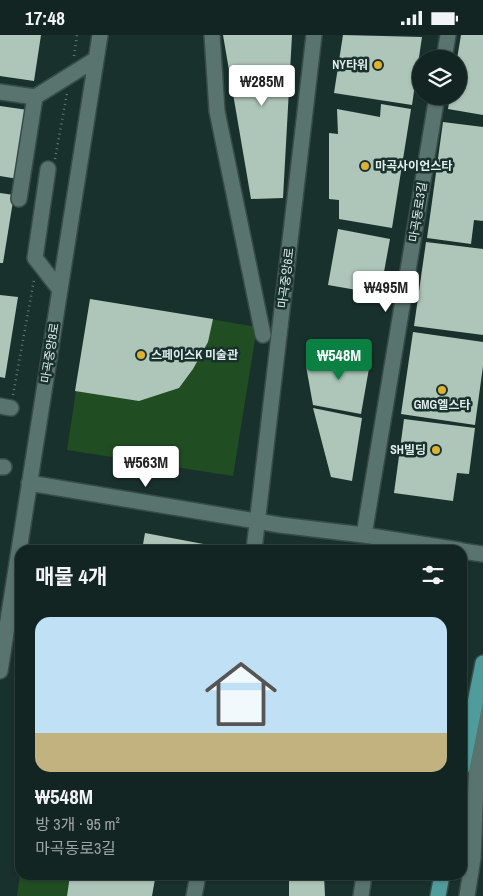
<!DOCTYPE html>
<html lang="ko">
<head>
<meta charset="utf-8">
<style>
  body { margin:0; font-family:"Archivo Narrow","Noto Sans KR",sans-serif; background:#20312f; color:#f1f3f6; height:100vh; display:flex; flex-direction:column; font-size:19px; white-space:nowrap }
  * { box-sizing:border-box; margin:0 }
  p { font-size:16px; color:#9da5a5 }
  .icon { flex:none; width:28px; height:28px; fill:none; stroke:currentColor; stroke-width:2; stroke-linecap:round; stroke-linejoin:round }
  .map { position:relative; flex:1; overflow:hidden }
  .drawer { position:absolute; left:15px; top:510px; width:452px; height:335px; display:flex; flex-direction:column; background:#132522; border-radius:15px; box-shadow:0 1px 4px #0004,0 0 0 1px #324240 }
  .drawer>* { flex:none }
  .controls { position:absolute; left:412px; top:15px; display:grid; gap:10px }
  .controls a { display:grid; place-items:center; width:55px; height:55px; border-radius:50%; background:#132522; box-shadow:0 1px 4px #0004,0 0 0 1px #324240; font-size:25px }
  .price { position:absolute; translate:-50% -42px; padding:0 11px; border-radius:5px; background:#fff; color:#222; font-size:16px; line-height:32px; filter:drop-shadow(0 1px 2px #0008) }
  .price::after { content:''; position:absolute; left:50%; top:30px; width:15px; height:11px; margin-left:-8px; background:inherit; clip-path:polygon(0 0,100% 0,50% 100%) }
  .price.selected { background:#0b8043; color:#fff }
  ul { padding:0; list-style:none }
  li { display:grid; align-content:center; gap:10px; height:265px; padding:0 20px }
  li+li { border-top:1px solid #324240 }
  li span { display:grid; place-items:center; height:155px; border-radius:15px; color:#555 }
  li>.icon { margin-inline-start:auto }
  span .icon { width:90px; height:90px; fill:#fffc; stroke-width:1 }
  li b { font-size:21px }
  h2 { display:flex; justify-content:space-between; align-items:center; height:60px; padding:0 20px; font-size:21px }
  .status { display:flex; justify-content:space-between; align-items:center; height:35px; padding:0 25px; background:#132522; direction:ltr }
  .status svg { height:14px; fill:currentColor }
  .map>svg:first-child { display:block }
  .green { fill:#214d22 }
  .building { fill:#aec6b9 }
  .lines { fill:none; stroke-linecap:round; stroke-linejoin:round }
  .minor-casing { stroke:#374c48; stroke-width:18 }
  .major-casing { stroke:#374c48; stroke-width:18 }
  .path { stroke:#647875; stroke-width:2.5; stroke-dasharray:1 4; stroke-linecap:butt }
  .minor { stroke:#59736e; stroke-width:15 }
  .major { stroke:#509c9d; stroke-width:15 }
  .poi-dot { fill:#deb133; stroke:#19312d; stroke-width:2 }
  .labels { text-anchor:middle; stroke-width:5; stroke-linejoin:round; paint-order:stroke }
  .poi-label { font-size:12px; font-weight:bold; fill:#e0eeeb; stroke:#19312d; text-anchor:end }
  .street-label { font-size:12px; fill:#e0eeeb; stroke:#19312d }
</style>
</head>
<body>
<div class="status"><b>17:48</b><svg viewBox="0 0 49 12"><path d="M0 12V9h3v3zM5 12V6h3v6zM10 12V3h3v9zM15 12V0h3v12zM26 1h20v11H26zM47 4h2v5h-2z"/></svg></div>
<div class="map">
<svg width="483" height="861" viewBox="0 0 483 861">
  <rect width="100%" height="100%" fill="#19312d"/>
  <!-- green -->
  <path class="green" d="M90 264 257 292 233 441 67 415Z
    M20 840H70L67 861H17Z"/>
  <!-- building -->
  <path class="building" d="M0 0H41L34 46 0 41Z
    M223 0H292L283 163 251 164Z
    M343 0 422 2 412 70 334 58Z
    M461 0H483V80L448 74 450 61H459L457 24Z
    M381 69 411 74 392 193 339 184V165L329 164V98L338 99 337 74 380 82Z
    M0 71 28 75 18 144 0 141Z
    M443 87 483 92V186L474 185 471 209 427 203Z
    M0 158 14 160 3 228H0Z
    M338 194 390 204 380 259 328 250Z
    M426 207 483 214V300L414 291Z
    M0 260 18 262 5 343 0 342Z
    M90 264 213 284 208 307 193 334 179 353 139 366 75 356Z
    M413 297 483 307V331L475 390 401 379Z
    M321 313 371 322 361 379 313 370 306 331 317 333Z
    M313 373 362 383 352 446 331 442Z
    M404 384 475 393 469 439 457 438 453 466 394 458Z
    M145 498 230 514V515H142Z
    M70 840H130L155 844 152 861H67Z
    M289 840H324L325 861H289Z"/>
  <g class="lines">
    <defs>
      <path id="minor" d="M212 0 217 76 263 300
        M444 24 448 0
        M0 57 35 62
        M48 134 35 223 60 255
        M19 164 35 62 96 24
        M0 371 11 373
        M0 432H4
        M29 448 280 490 364 500 459 515
        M364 500 437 61
        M254 515 314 0
        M462 516 483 519
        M0 636 100 0
        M194 861 198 840
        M361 861 364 840
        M467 861 473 823 479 672"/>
      <path id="major" d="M462 733 483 628
        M438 861 442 840"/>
    </defs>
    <!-- minor casing -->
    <use href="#minor" class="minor-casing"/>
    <!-- major casing -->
    <use href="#major" class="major-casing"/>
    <!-- path -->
    <path class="path" d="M74 21 77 0
      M55 124 67 58
      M13 360 34 245"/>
    <!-- minor -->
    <use href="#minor" class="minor"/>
    <!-- major -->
    <use href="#major" class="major"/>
  </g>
  <!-- markers -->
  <g class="poi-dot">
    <circle cx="378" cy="30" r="5"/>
    <circle cx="365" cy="131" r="5"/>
    <circle cx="141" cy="320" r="5"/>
    <circle cx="442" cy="355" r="5"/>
    <circle cx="436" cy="415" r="5"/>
  </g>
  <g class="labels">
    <!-- poi labels -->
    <g class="poi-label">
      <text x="368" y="34">NY타워</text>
      <text x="375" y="135" text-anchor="start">마곡사이언스타</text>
      <text x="151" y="324" text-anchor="start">스페이스K 미술관</text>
      <text x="442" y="374" text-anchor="middle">GMG엘스타</text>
      <text x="426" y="419">SH빌딩</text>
    </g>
    <!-- street labels -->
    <g class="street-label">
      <text transform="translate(418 177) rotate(-81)" y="4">마곡동로3길</text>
      <text transform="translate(286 243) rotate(-83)" y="4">마곡중앙6로</text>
      <text transform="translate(50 318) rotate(-81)" y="4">마곡중앙8로</text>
    </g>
  </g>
</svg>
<div class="controls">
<a><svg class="icon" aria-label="layers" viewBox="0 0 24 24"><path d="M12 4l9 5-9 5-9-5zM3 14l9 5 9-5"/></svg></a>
</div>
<b class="price" style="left:262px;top:72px">₩285M</b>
<b class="price" style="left:386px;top:278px">₩495M</b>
<b class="price selected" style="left:339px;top:346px">₩548M</b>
<b class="price" style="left:146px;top:453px">₩563M</b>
<section class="drawer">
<h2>매물 4개<svg class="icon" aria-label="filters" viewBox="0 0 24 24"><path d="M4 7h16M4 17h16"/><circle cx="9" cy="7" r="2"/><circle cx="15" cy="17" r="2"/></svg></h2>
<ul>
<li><span style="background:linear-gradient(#bfe0f5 75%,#c2b280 0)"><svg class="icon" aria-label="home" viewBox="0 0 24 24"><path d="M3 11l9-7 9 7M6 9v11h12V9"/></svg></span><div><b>₩548M</b><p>방 3개 · 95 m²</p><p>마곡동로3길</p></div></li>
</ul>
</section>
</div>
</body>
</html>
